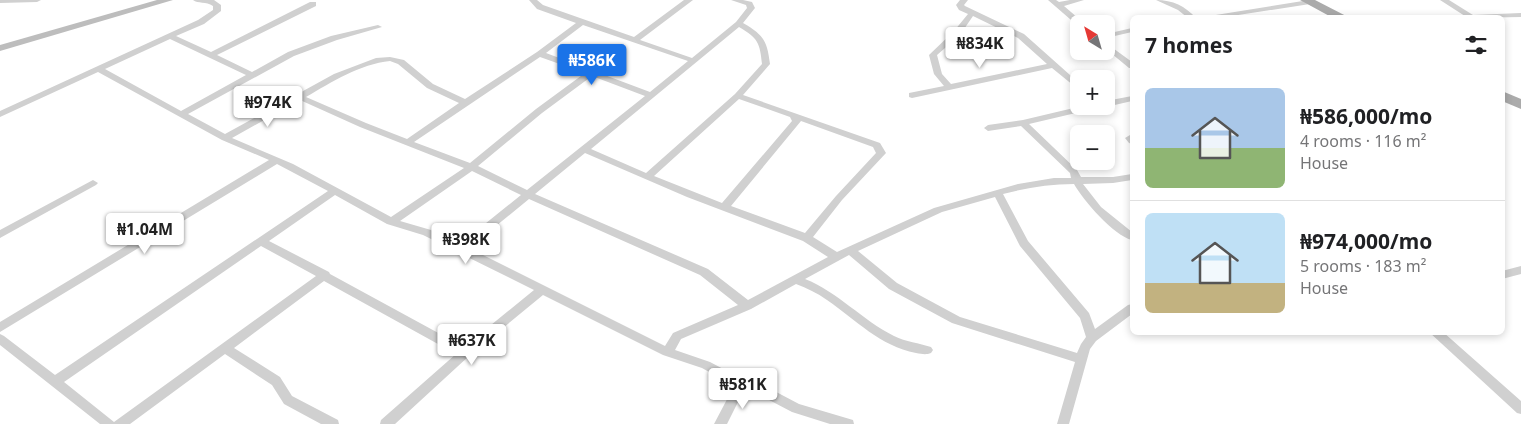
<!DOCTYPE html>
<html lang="en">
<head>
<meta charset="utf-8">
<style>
  body { margin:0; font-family:"Noto Sans",sans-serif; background:#f6f6f6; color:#202124; height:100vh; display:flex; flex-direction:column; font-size:19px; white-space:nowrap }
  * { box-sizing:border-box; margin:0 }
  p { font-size:16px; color:#757577 }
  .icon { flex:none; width:28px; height:28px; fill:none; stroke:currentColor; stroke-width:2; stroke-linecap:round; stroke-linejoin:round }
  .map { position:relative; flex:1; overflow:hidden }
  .sheet { position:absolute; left:1130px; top:15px; width:375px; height:320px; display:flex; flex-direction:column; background:#fff; border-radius:8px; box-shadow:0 2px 8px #0003 }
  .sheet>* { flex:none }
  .needle { width:32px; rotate:323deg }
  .tools { position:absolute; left:1070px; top:15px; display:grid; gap:10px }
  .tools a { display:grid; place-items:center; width:45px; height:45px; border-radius:8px; background:#fff; box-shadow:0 2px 8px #0003; font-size:25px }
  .price { position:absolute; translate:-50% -42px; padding:0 11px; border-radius:5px; background:#fff; color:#222; font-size:16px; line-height:32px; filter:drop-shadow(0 1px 2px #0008) }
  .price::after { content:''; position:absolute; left:50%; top:30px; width:15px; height:11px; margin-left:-8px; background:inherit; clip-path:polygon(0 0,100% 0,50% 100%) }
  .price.active { background:#1a73e8; color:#fff }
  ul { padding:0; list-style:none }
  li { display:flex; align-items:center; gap:15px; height:125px; padding:0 15px }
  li+li { border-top:1px solid #e0e0e0 }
  li span { display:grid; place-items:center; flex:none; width:140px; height:100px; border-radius:8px; color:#555 }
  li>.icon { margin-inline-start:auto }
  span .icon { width:60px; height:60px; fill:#fffc; stroke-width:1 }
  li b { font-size:21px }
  h2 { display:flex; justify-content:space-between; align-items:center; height:60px; padding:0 15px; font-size:21px }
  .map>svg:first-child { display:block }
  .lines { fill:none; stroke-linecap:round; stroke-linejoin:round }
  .street { fill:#d0d0d0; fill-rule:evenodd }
  .secondary { fill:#bdbdbd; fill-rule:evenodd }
  .primary { fill:#ababab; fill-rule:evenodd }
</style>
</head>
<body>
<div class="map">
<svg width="1521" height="424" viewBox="0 0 1521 424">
  <rect width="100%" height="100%" fill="#fff"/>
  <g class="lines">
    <!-- street -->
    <path class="street" d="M0 0H41L37 2 0 3Z
      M193 0H214L221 5V11L204 24 176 36 211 52 310 2H316V6L217 55 252 72 288 52 331 36 378 25 382 27 337 40 294 56 188 114 225 134 334 74 376 58 390 57 404 60 433 84 465 99 537 52 576 23 537 9 529 0H537L543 5 634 37 684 0H693L640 40 692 58 736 22 747 8 746 5 731 0H743L752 2 755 8 743 23C764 35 767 41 770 64L743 95 880 143 886 153 842 200 813 237 837 252 934 208 1018 184 1054 178H1071L1070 173 1021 126 988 131 984 128 988 125 1023 120 1082 106H1098L1097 108 1029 124 1077 170 1081 177H1113L1132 174V180L1113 183 1083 184 1101 207 1132 232V240C1114 236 1083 200 1074 184 1050 184 1026 188 1003 194L1028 241 1089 313 1095 329 1128 305 1132 304V314L1096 341 1090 349 1069 424H1057L1075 362 952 323 889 289 849 255 805 279C838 292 862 320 894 336 906 342 919 343 931 347L933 350 931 353C926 355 922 354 916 353 880 346 856 320 827 300 817 293 807 288 796 284L751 309 681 339 675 350 710 362 744 380 763 385 799 404 853 420 854 424H830L792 412 756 393 744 390 727 424H714L734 386 702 368 663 355 543 295 469 356 395 424H380L381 420 456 354 324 281 234 348 280 377 292 396 338 420 339 424H321L284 404 272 385 225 354 130 424H100L0 345V334L4 336 55 375 328 191 277 164 0 332V322L269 160 222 140 98 72 0 117V111L198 20 213 10V6C206 1 198 4 193 0ZM583 25 688 61 650 92 546 53ZM739 27C758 38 760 43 762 64L735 94 646 173 591 149ZM170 39 246 75 181 111 105 69ZM540 57 585 73 536 109 470 163 414 142ZM390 61 398 64 427 88 459 103 407 139 366 123 306 97C332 82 360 64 390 61ZM592 76 645 96 527 190 478 166 542 113ZM739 99 790 117 792 121 722 203 654 176ZM300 100 360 127 464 168 391 217 293 164 232 138ZM801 121 873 147 876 153 836 196 805 233 731 206ZM585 153 687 197 803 241 828 257 748 300 708 269 535 194ZM472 171 521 195 460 244 431 230 400 221ZM335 195 387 224 423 235 534 290 464 347 330 274 329 272 269 241ZM995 197 1020 246 1080 318 1086 337 1081 344 1077 353 960 317 897 283 858 251 942 212ZM529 199 700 275 738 305 673 333 665 346 469 248ZM261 246 316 276 114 422 64 382Z
      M960 0H968L964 5 965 6 1024 34 1079 83V90L1052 68 912 98 909 97V93L944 86 934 74 929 55 954 31 968 14 959 10 956 5ZM973 16 1018 38 1047 64 951 84 942 74 937 55 960 35Z
      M1048 0H1056L1059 2 1070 0H1084L1064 6 1085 24H1079L1078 26Z
      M1156 0C1173 0 1185 6 1196 18H1188L1178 10Z
      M1309 0 1314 2 1310 4 1219 18H1197Z
      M1440 0H1449L1473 15 1521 13V17L1468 18Z
      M1132 28V32L1106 38V34Z
      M1106 43 1132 62V68H1129L1106 49Z
      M1132 96V101L1106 107 1105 106H1106V101Z
      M1130 135 1132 136V144L1129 143 1125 138Z
      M93 180 98 183 96 185 0 238V230Z
      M1521 266V274L1502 279V271Z
      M1429 332H1443L1521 401V414L1517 413Z"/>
    <!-- secondary -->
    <path class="secondary" d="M157 0H173L0 51V45Z"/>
    <!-- primary -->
    <path class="primary" d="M1300 0H1315L1350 18H1333Z
      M1502 91 1521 99V109L1502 101Z"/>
  </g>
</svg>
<div class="tools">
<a><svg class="needle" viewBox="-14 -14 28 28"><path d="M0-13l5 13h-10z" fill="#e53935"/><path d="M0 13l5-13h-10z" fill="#757577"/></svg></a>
<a>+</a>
<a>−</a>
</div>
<b class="price" style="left:980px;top:69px">₦834K</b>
<b class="price active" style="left:592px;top:86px">₦586K</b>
<b class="price" style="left:268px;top:128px">₦974K</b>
<b class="price" style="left:145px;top:255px">₦1.04M</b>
<b class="price" style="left:466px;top:265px">₦398K</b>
<b class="price" style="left:472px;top:366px">₦637K</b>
<b class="price" style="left:743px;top:410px">₦581K</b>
<section class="sheet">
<h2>7 homes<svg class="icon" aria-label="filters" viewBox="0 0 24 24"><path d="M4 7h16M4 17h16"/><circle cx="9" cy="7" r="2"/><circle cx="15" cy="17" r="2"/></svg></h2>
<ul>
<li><span style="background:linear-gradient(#a9c7e8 60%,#8fb573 0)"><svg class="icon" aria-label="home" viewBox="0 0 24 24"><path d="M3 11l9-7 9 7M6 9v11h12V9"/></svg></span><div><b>₦586,000/mo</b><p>4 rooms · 116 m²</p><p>House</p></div></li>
<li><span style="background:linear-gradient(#bfe0f5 70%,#c2b280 0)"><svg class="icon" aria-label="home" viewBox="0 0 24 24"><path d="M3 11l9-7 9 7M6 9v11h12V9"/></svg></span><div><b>₦974,000/mo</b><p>5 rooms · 183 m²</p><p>House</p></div></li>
</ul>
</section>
</div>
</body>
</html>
